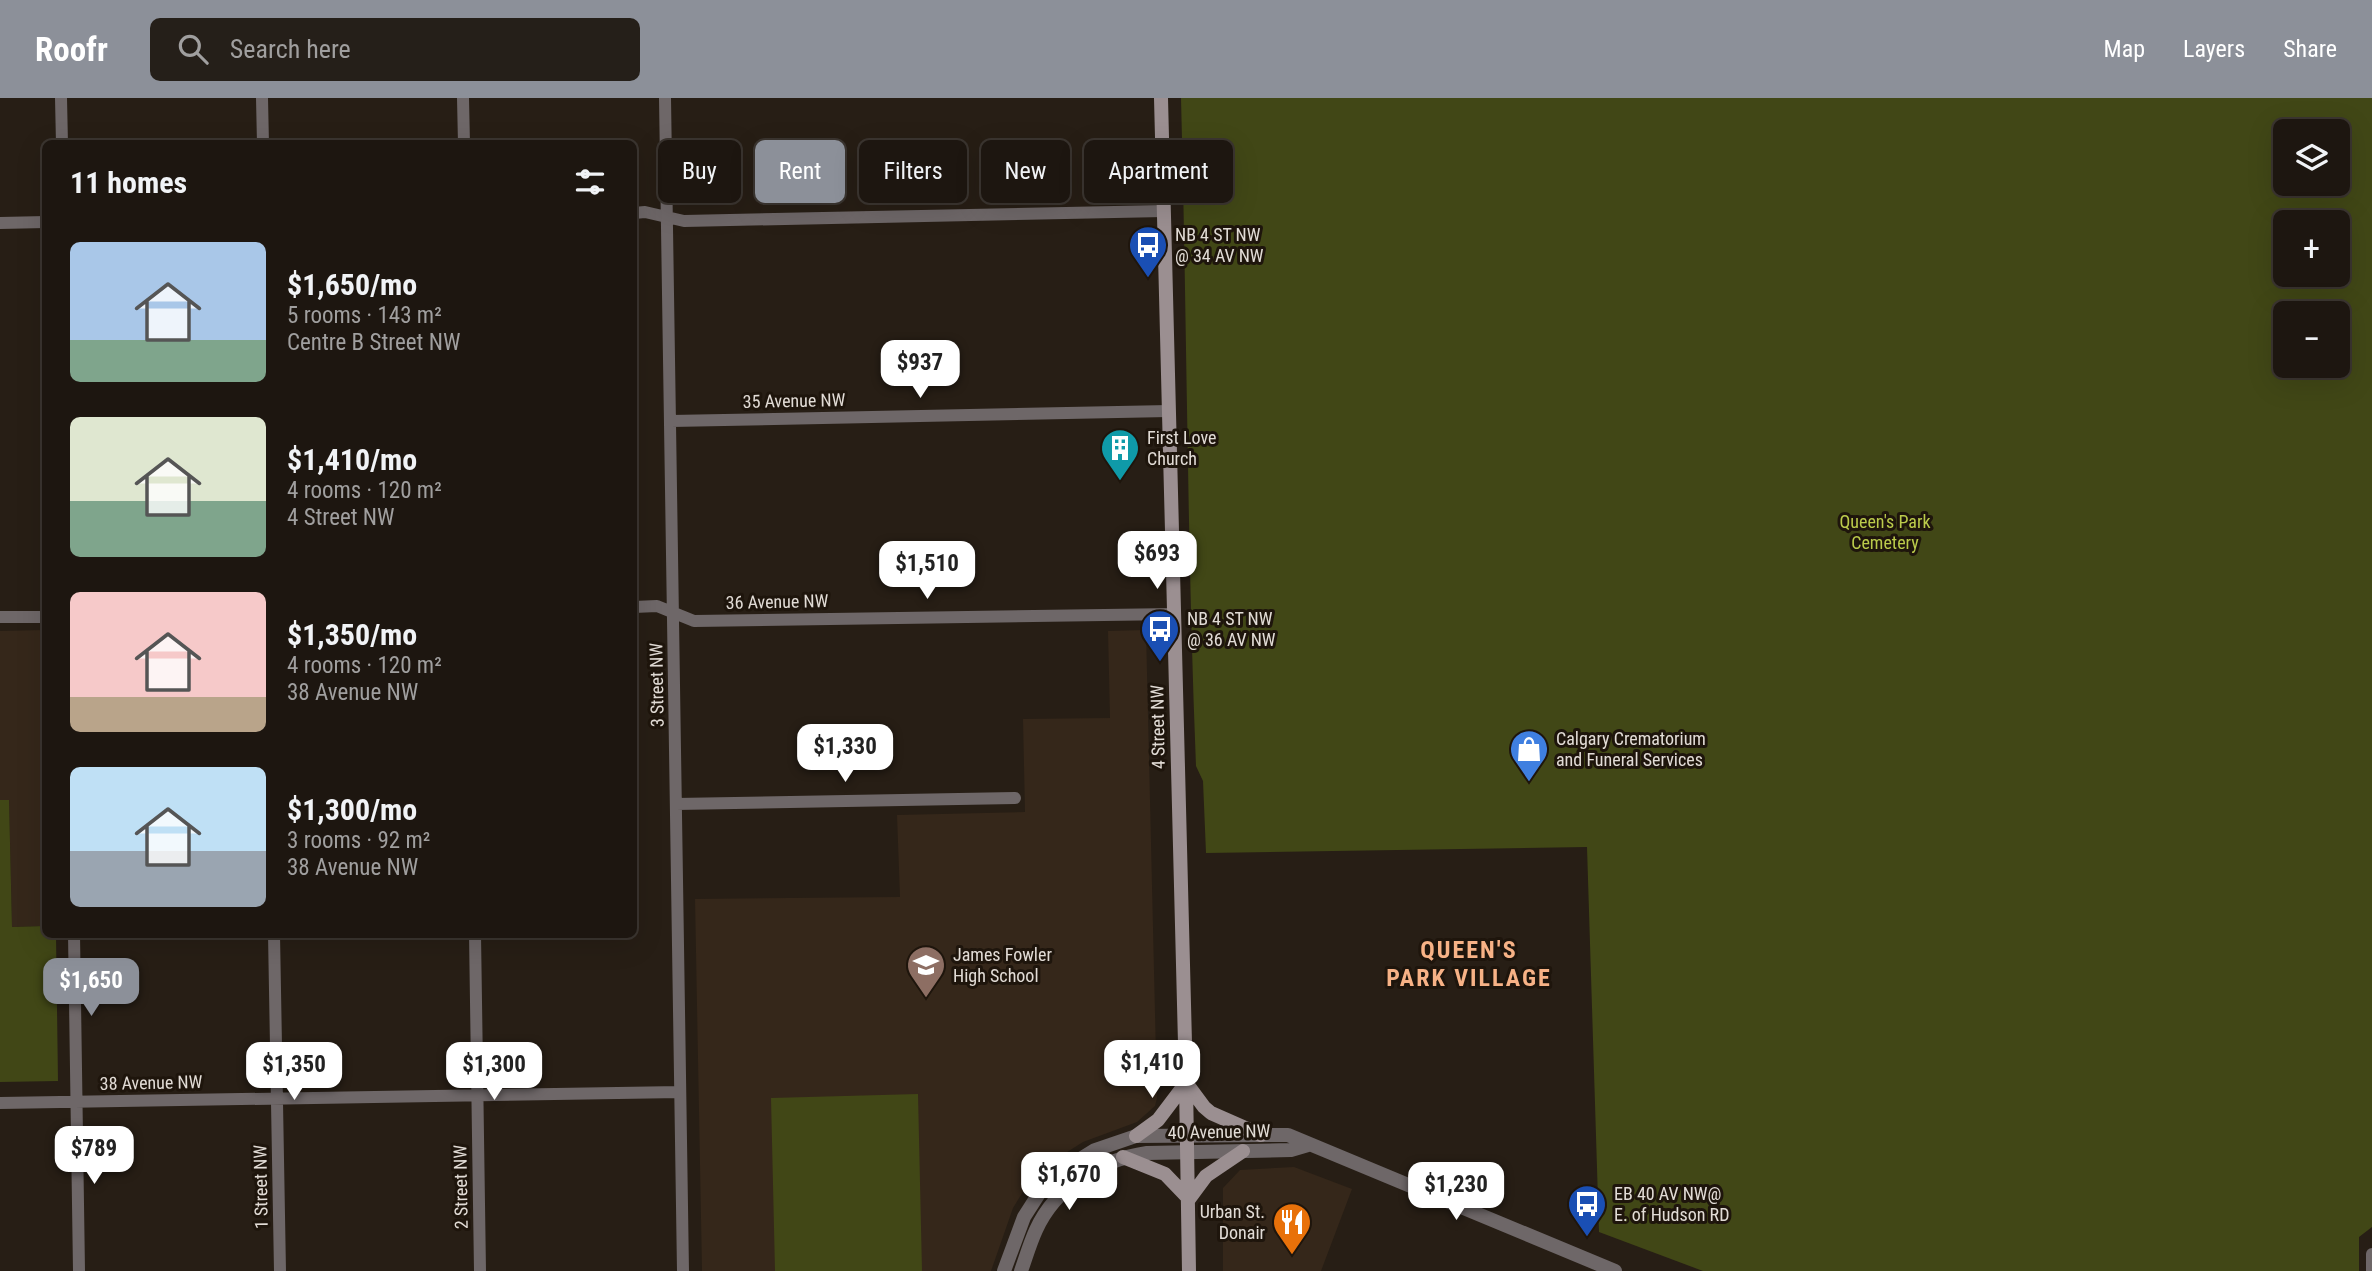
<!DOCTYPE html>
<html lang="en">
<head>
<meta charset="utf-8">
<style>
  body { margin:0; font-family:"Roboto Condensed",sans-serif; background:#251f19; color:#f1f3f6; height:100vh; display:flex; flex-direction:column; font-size:26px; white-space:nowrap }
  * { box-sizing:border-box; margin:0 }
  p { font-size:23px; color:#a09f9f }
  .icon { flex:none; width:38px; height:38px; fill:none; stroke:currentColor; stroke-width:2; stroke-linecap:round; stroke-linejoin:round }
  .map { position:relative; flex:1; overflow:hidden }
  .side { position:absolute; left:42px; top:42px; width:595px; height:798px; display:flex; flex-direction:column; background:#1d1610; border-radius:10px; box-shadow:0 7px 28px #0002,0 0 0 2px #3b3530 }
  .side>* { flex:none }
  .hud { position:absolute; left:658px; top:42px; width:665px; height:63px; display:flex; gap:14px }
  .tools { position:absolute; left:2273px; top:21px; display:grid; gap:14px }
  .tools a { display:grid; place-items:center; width:77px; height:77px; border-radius:10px; background:#1d1610; box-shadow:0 7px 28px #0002,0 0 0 2px #3b3530; font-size:35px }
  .price { position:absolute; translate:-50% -60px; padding:0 16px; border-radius:14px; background:#fff; color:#222; font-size:23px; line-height:46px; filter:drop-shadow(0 2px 4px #0008) }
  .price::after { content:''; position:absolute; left:50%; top:42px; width:21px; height:16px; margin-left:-10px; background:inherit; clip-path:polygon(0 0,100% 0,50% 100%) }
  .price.active { background:#8c9099; color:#fff }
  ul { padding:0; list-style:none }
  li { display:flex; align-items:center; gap:21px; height:175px; padding:0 28px }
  li span { display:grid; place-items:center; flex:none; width:196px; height:140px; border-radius:10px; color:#555 }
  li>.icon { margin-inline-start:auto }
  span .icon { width:84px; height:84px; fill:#fffc; stroke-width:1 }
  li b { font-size:30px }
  h2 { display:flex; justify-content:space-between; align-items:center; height:84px; padding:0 28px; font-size:30px }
  .pill { padding:0 24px; border-radius:10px; background:#1d1610; box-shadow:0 7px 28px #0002,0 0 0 2px #3b3530; font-size:24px; line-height:63px }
  .pill.active { background:#8c9099; color:#fff }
  header { display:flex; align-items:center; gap:42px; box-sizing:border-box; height:98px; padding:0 35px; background:#8c9099; color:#fff }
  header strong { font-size:33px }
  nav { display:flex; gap:38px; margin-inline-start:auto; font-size:24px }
  .search { width:490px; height:63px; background:#251f19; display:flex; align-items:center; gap:18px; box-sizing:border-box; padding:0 24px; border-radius:10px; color:#a09f9f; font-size:26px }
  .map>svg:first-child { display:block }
  .built { fill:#35271a }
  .green { fill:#414716; fill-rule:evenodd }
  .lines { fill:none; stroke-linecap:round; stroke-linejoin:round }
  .minor { stroke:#6e6768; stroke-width:12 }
  .tertiary { stroke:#6e6768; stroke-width:14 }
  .secondary { stroke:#9b8f91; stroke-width:14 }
  .labels { text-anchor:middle; stroke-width:6; stroke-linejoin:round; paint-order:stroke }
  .poi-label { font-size:18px; fill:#e2dcd6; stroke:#1e150c; text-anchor:start }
  .street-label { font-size:18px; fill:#e2dcd6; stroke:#1e150c }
  .park-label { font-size:18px; fill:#bbcb4b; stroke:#1e150c }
  .district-label { font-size:24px; font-weight:bold; letter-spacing:2px; fill:#f7b286; stroke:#1e150c }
</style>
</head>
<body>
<header>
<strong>Roofr</strong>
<div class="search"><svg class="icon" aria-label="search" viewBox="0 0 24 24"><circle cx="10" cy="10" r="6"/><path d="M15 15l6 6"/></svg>Search here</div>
<nav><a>Map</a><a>Layers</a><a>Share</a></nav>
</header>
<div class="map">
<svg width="2372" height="1173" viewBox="0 0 2372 1173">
  <rect width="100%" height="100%" fill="#271e15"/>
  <!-- built -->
  <path class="built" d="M45 532V828L12 829 9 702H0V533Z
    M1146 532 1157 1000 1155 1008 1137 1024 1083 1044 1064 1056 1041 1075 1024 1092 1013 1110 991 1173H702L695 801 900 799 897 717 1025 714 1023 621 1110 620 1108 533Z
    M1294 1069 1352 1091 1321 1173H1223V1090L1240 1072Z"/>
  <!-- green -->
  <path class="green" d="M1181 0H2372V1129L2359 1139V1173H1703L1599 1134 1587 749 1206 755 1203 683 1196 668C1187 445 1187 223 1181 0ZM2286 33H2338V86H2286ZM2286 124H2338V177H2286ZM2286 215H2338V268H2286Z
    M0 702H9L12 829 45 828 46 836 56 837 58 983 0 984Z
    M918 996 922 1173H775L771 1000Z"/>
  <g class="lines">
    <!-- minor -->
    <path class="minor" d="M61 0 62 46
      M262 0 263 46
      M463 0 464 46
      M665 0 683 1173
      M634 115 645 114 684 123 1164 113
      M0 125 46 124
      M671 323 1169 313
      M634 509 657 508 694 523 1175 516
      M0 519H46
      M676 706 1015 700
      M74 836 79 1173
      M274 836 280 1173
      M475 836 480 1173
      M0 1005 680 994
      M2372 1173V1156"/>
    <!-- tertiary -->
    <path class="tertiary" d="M1004 1173 1024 1119 1040 1094 1066 1070 1095 1052 1136 1038 1288 1037 1615 1173
      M1021 1173C1026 1159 1030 1145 1036 1132 1056 1088 1100 1062 1147 1055L1291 1052 1308 1047"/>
    <!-- secondary -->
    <path class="secondary" d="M1161 0 1186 985 1189 1173
      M1187 986 1204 1009 1211 1015 1261 1037
      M1136 1038 1158 1022 1186 985
      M1123 1059 1165 1076 1189 1101
      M1189 1101 1206 1078 1243 1053"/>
  </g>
  <!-- icons -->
  <defs>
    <symbol id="bus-pin" viewBox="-11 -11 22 30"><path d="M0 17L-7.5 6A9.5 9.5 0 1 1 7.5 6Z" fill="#1a4fb4" stroke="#1e150c"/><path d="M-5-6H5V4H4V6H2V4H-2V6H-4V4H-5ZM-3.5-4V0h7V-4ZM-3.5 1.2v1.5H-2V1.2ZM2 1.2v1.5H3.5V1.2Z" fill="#fff"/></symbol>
    <symbol id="building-pin" viewBox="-11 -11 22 30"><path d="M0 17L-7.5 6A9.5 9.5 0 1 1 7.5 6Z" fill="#0f9aa8" stroke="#1e150c"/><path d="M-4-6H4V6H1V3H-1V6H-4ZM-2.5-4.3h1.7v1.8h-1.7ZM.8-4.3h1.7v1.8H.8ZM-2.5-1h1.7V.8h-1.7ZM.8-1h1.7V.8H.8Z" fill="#fff"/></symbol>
    <symbol id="shop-pin" viewBox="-11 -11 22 30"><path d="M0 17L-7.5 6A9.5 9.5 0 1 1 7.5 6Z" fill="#3f7fe0" stroke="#1e150c"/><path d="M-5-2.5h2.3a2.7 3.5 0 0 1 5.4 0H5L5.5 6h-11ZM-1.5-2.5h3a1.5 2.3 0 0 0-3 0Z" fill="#fff"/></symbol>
    <symbol id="school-pin" viewBox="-11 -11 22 30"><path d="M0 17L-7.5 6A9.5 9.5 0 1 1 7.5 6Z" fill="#8d6e63" stroke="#1e150c"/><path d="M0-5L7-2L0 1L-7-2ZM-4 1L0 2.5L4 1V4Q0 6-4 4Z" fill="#fff"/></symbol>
    <symbol id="restaurant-pin" viewBox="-11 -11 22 30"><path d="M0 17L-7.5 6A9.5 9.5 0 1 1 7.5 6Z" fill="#e8710a" stroke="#1e150c"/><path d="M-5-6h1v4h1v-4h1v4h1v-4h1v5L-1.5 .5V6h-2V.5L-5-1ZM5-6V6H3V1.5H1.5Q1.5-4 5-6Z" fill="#fff"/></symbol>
  </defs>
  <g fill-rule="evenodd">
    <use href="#bus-pin" x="1126" y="125" width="44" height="60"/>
    <use href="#building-pin" x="1098" y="328" width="44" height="60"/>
    <use href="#bus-pin" x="1138" y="509" width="44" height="60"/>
    <use href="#shop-pin" x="1507" y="629" width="44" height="60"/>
    <use href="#school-pin" x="904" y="845" width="44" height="60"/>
    <use href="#bus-pin" x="1565" y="1084" width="44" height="60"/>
    <use href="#restaurant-pin" x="1270" y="1102" width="44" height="60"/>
  </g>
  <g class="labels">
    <!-- poi labels -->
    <g class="poi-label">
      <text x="1175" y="143">NB 4 ST NW<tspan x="1175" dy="21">@ 34 AV NW</tspan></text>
      <text x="1147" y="346">First Love<tspan x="1147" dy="21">Church</tspan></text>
      <text x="1187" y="527">NB 4 ST NW<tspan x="1187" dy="21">@ 36 AV NW</tspan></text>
      <text x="1556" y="647">Calgary Crematorium<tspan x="1556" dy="21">and Funeral Services</tspan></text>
      <text x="953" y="863">James Fowler<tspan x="953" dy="21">High School</tspan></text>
      <text x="1614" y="1102">EB 40 AV NW@<tspan x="1614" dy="21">E. of Hudson RD</tspan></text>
      <text x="1265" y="1120" text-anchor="end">Urban St.<tspan x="1265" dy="21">Donair</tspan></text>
    </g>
    <!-- street labels -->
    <g class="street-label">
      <text transform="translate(794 303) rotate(-1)" y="6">35 Avenue NW</text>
      <text transform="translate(777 504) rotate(-1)" y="6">36 Avenue NW</text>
      <text transform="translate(657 587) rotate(-91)" y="6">3 Street NW</text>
      <text transform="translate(1158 629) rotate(-91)" y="6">4 Street NW</text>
      <text transform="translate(151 985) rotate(-1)" y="6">38 Avenue NW</text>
      <text transform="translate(1219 1034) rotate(-1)" y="6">40 Avenue NW</text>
      <text transform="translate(261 1089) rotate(-91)" y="6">1 Street NW</text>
      <text transform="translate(461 1089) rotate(-91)" y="6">2 Street NW</text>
    </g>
    <!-- park labels -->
    <g class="park-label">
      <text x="1885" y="430">Queen's Park<tspan x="1885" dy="21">Cemetery</tspan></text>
    </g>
    <!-- district labels -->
    <g class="district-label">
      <text x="1469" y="860">QUEEN'S<tspan x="1469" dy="28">PARK VILLAGE</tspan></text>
    </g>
  </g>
</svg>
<div class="tools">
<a><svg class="icon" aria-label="layers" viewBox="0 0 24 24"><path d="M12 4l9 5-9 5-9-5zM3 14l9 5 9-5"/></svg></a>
<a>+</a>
<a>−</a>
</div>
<b class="price" style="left:920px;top:302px">$937</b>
<b class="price" style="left:1157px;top:493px">$693</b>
<b class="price" style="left:927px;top:503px">$1,510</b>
<b class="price" style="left:845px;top:686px">$1,330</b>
<b class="price active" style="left:91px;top:920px">$1,650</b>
<b class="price" style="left:1152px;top:1002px">$1,410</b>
<b class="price" style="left:294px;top:1004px">$1,350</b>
<b class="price" style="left:494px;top:1004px">$1,300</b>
<b class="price" style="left:94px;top:1088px">$789</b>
<b class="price" style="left:1069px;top:1114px">$1,670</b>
<b class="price" style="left:1456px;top:1124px">$1,230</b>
<div class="hud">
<a class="pill">Buy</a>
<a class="pill active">Rent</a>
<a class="pill">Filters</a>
<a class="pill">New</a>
<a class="pill">Apartment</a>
</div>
<section class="side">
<h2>11 homes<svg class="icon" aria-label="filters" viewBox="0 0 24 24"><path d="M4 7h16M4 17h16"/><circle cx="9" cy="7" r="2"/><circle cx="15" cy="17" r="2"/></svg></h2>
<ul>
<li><span style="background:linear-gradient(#a9c7e8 70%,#7fa58c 0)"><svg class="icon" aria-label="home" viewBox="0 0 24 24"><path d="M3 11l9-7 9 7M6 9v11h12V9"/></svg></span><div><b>$1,650/mo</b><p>5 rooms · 143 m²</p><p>Centre B Street NW</p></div></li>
<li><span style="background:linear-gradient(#dfe7d0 60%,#7fa58c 0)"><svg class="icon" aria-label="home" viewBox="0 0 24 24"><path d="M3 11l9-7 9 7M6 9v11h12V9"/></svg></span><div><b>$1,410/mo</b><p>4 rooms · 120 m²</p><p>4 Street NW</p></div></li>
<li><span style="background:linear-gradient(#f6c9c9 75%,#b9a48a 0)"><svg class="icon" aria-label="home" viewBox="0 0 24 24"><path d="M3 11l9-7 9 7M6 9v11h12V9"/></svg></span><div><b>$1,350/mo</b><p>4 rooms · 120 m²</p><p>38 Avenue NW</p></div></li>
<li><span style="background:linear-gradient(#bfe0f5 60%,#9aa5b1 0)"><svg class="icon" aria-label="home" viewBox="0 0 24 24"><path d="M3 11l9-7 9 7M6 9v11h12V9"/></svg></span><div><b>$1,300/mo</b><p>3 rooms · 92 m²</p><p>38 Avenue NW</p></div></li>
</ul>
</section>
</div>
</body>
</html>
